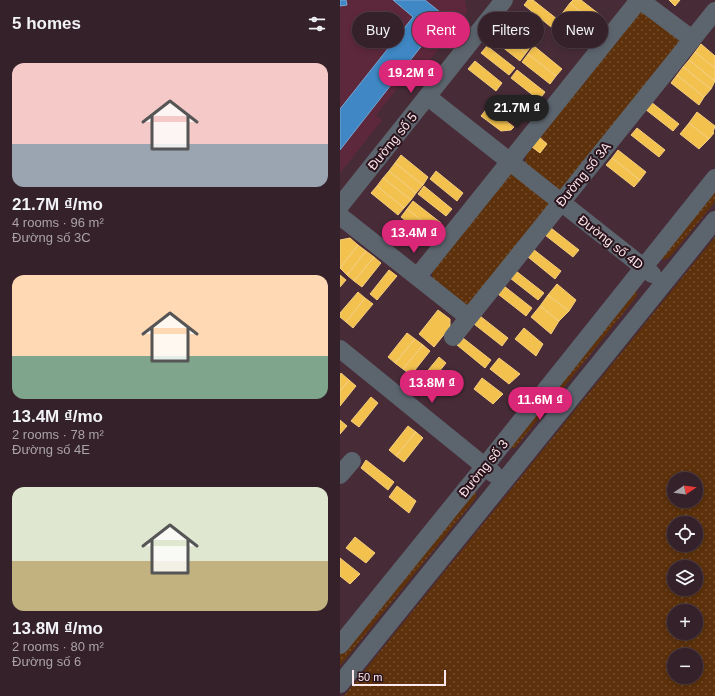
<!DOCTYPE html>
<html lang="en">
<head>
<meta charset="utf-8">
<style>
  body { margin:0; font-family:Arial,sans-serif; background:#402e35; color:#f1f3f6; height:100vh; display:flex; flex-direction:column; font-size:15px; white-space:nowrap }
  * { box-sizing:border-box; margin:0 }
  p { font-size:13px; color:#aaa3a8 }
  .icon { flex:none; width:22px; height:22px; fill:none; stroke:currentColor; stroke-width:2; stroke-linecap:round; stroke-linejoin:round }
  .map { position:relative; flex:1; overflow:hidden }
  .side { display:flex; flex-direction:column; background:#352129; width:340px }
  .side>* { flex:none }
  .guide { position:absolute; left:12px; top:12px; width:303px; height:36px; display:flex; gap:8px }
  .needle { width:26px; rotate:77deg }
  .fabs { position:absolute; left:327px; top:472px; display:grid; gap:8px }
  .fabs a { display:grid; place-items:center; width:36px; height:36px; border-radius:50%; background:#352129; box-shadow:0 2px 6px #0003,0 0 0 1px #4f3e46; font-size:20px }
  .scale { position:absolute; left:12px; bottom:10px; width:94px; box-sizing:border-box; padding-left:4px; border:2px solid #fde8ee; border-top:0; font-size:11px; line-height:14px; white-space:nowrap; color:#fde8ee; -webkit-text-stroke:3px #2a131b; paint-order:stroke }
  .price { position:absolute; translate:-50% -34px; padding:0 9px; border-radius:14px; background:#db2777; color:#fff; font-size:13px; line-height:26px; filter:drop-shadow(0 1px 2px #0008) }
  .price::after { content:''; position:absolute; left:50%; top:24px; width:12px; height:9px; margin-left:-6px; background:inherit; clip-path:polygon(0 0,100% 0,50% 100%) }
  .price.on { background:#222; color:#fff }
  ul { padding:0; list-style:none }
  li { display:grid; align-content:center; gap:8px; height:212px; padding:0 12px }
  li span { display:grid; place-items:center; height:124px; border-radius:12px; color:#555 }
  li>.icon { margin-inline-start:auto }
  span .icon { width:72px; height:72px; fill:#fffc; stroke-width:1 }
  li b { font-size:17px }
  h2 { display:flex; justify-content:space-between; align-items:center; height:48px; padding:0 12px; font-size:17px }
  .tag { padding:0 14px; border-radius:18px; background:#352129; box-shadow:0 2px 6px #0003,0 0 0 1px #4f3e46; font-size:14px; line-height:36px }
  .tag.on { background:#db2777; color:#fff }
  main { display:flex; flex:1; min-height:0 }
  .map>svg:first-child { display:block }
  .built { fill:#5e283c }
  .grass { fill:url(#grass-dots); fill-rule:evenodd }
  .homes { fill:#f2c14e; stroke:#f5cd7e }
  .schools { fill:#3f88c5; stroke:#78a5d1 }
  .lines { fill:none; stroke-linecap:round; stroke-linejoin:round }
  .minor { stroke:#5c646e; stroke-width:18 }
  .labels { text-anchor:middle; stroke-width:4; stroke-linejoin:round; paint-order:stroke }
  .street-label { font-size:13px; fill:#fde8ee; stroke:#2a131b }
</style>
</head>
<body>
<main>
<section class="side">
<h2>5 homes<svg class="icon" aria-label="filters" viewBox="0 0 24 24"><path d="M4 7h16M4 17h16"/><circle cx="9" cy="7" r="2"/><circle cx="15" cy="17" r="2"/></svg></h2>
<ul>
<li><span style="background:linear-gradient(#f6c9c9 65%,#9aa5b1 0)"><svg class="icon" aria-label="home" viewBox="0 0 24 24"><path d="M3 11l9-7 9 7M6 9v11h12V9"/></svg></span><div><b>21.7M ₫/mo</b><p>4 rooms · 96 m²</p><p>Đường số 3C</p></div></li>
<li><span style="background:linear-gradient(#ffd9b3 65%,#7fa58c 0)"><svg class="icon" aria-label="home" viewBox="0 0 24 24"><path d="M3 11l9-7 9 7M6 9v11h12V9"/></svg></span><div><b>13.4M ₫/mo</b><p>2 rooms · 78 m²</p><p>Đường số 4E</p></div></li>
<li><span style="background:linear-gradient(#dfe7d0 60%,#c2b280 0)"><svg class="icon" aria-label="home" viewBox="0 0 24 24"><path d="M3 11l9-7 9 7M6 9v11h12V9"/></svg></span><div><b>13.8M ₫/mo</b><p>2 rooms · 80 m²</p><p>Đường số 6</p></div></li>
</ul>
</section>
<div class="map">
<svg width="375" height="696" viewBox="0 0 375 696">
  <defs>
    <pattern id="grass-dots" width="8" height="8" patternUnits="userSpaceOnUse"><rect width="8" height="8" fill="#5c310c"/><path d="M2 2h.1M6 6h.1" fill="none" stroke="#744f30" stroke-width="1.8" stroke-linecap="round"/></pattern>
  </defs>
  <rect width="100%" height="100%" fill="#472c37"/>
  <!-- built -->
  <path class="built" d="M0 0H125L127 13 78 75H68L36 115 42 120 0 173Z"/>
  <!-- grass -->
  <path class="grass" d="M303 10 343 42 224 190H218L185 163 187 151 293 13Z
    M173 174 209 201V206L129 305H124L93 279 92 273 167 175Z
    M375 185V202L330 257 324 260 321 258Z
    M375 237V696H4ZM334 479H356V501H334ZM334 523H356V545H334ZM334 567H356V589H334ZM334 611H356V633H334ZM334 655H356V677H334Z
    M294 289 297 291V296L176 447 171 449 169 447Z
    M133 490 136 492V498L0 666V651Z"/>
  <!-- homes -->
  <path class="homes" d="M188 0H193L217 19 211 27 184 5Z
    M233 0H241L264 18 258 26 230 3Z
    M329 0H340L335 6Z
    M230 3 258 26 252 33 224 11Z
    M224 11 252 33 246 41 218 19Z
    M164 23 192 45 186 53 158 31Z
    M158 31 186 53 180 61 152 39Z
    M361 44 375 56V68L355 52Z
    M147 46 175 68 169 75 141 53Z
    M194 46 222 69 216 76 188 54Z
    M355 52 375 68V81L349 60Z
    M188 54 216 76 210 84 182 62Z
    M349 60 375 81 371 89 343 67Z
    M135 61 162 83 156 91 128 69Z
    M343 67 371 89 364 97 337 75Z
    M177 70 205 92 199 100 171 78Z
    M337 75 364 97 359 105 331 83Z
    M311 102 339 124 333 131 305 109Z
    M148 107 174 127 171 130 161 131 141 116Z
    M357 112 375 126 373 132 374 133 369 139 349 123Z
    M349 123 369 139 359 149 340 134Z
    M297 128 325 150 319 157 291 135Z
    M199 137 207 144 200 153 192 147Z
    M278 150 306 172 300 180 272 158Z
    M61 155 88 177 83 185 55 163Z
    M272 158 300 180 294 187 266 165Z
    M55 163 83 185 76 193 49 171Z
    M49 171 76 193 71 200 43 178Z
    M96 171 123 193 117 201 90 179Z
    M43 178 71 200 64 208 37 186Z
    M37 186 64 208 58 215 31 193Z
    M84 186 112 209 106 216 78 194Z
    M73 201 101 223 95 231 67 209Z
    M67 209 95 231 89 239 61 217Z
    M211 228 239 250 233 257 205 235Z
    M10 238 18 245 0 268V240Z
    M18 245 26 251 7 275 0 268Z
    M193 249 221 271 215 279 188 257Z
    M26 251 34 257 14 281 7 275Z
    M34 257 41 263 22 287 14 281Z
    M49 270 57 276 37 300 30 294Z
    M176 271 204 293 198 300 170 278Z
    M0 275 6 280 0 287Z
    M217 284 236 300 229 311 208 295Z
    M164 286 192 308 186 316 158 294Z
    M18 292 25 298 6 322 0 317V313Z
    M208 295 229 311 219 321 200 306Z
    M25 298 33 304 13 328 6 322Z
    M200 306 219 321 211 334 191 317Z
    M98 310 110 319V327L94 347 79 334Z
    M140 316 168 338 162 346 134 324Z
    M184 328 203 344 196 356 175 339Z
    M67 333 75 339 55 363 48 357Z
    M123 338 151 360 145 368 117 345Z
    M75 339 83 345 63 369 55 363Z
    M83 345 90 351 71 375 63 369Z
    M99 357 106 363 87 387 79 381Z
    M159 358 180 374 169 384 150 369Z
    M1 373 9 380 0 391V375Z
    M142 378 163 394 153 404 134 389Z
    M9 380 16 386 0 406V391Z
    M31 397 38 403 19 427 11 421Z
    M0 420 7 426 0 434Z
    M68 426 76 432 56 456 49 450Z
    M76 432 83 438 64 462 56 456Z
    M26 460 54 482 48 490 21 468Z
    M57 486 76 501 69 513 49 497Z
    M15 537 35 553 26 563 6 548Z
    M0 558 20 574 10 584 0 576Z"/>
  <!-- schools -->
  <path class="schools" d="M0 0H6L7 5 0 6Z
    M53 0H85L105 16 0 150V109L73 17Z"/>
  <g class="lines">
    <!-- minor -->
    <path class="minor" d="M300 0 352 39
      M88 97 312 274
      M0 206 164 0
      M0 216 128 317
      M78 276 299 0
      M113 337 375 11
      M0 349 154 474
      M0 475 12 461
      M0 645 145 466 375 178
      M0 684 375 220"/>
  </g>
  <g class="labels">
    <!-- street labels -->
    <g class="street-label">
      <text transform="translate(52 141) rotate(-51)" y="5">Đường số 5</text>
      <text transform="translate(243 174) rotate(-51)" y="5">Đường số 3A</text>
      <text transform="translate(271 242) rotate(38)" y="5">Đường số 4D</text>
      <text transform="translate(143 468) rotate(-51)" y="5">Đường số 3</text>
    </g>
  </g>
</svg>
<div class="fabs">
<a><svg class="needle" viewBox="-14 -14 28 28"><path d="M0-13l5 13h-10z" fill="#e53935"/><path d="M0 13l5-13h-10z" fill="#aaa3a8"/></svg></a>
<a><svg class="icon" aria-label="locate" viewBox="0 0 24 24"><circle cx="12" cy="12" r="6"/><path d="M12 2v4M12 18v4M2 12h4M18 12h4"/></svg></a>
<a><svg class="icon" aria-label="layers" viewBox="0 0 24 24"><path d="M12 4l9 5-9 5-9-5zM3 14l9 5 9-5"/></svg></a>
<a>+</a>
<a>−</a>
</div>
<div class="scale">50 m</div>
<b class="price" style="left:71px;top:94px">19.2M ₫</b>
<b class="price on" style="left:177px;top:129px">21.7M ₫</b>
<b class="price" style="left:74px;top:254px">13.4M ₫</b>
<b class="price" style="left:92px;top:404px">13.8M ₫</b>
<b class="price" style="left:200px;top:421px">11.6M ₫</b>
<div class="guide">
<a class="tag">Buy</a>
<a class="tag on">Rent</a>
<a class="tag">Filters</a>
<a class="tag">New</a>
</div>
</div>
</main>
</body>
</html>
